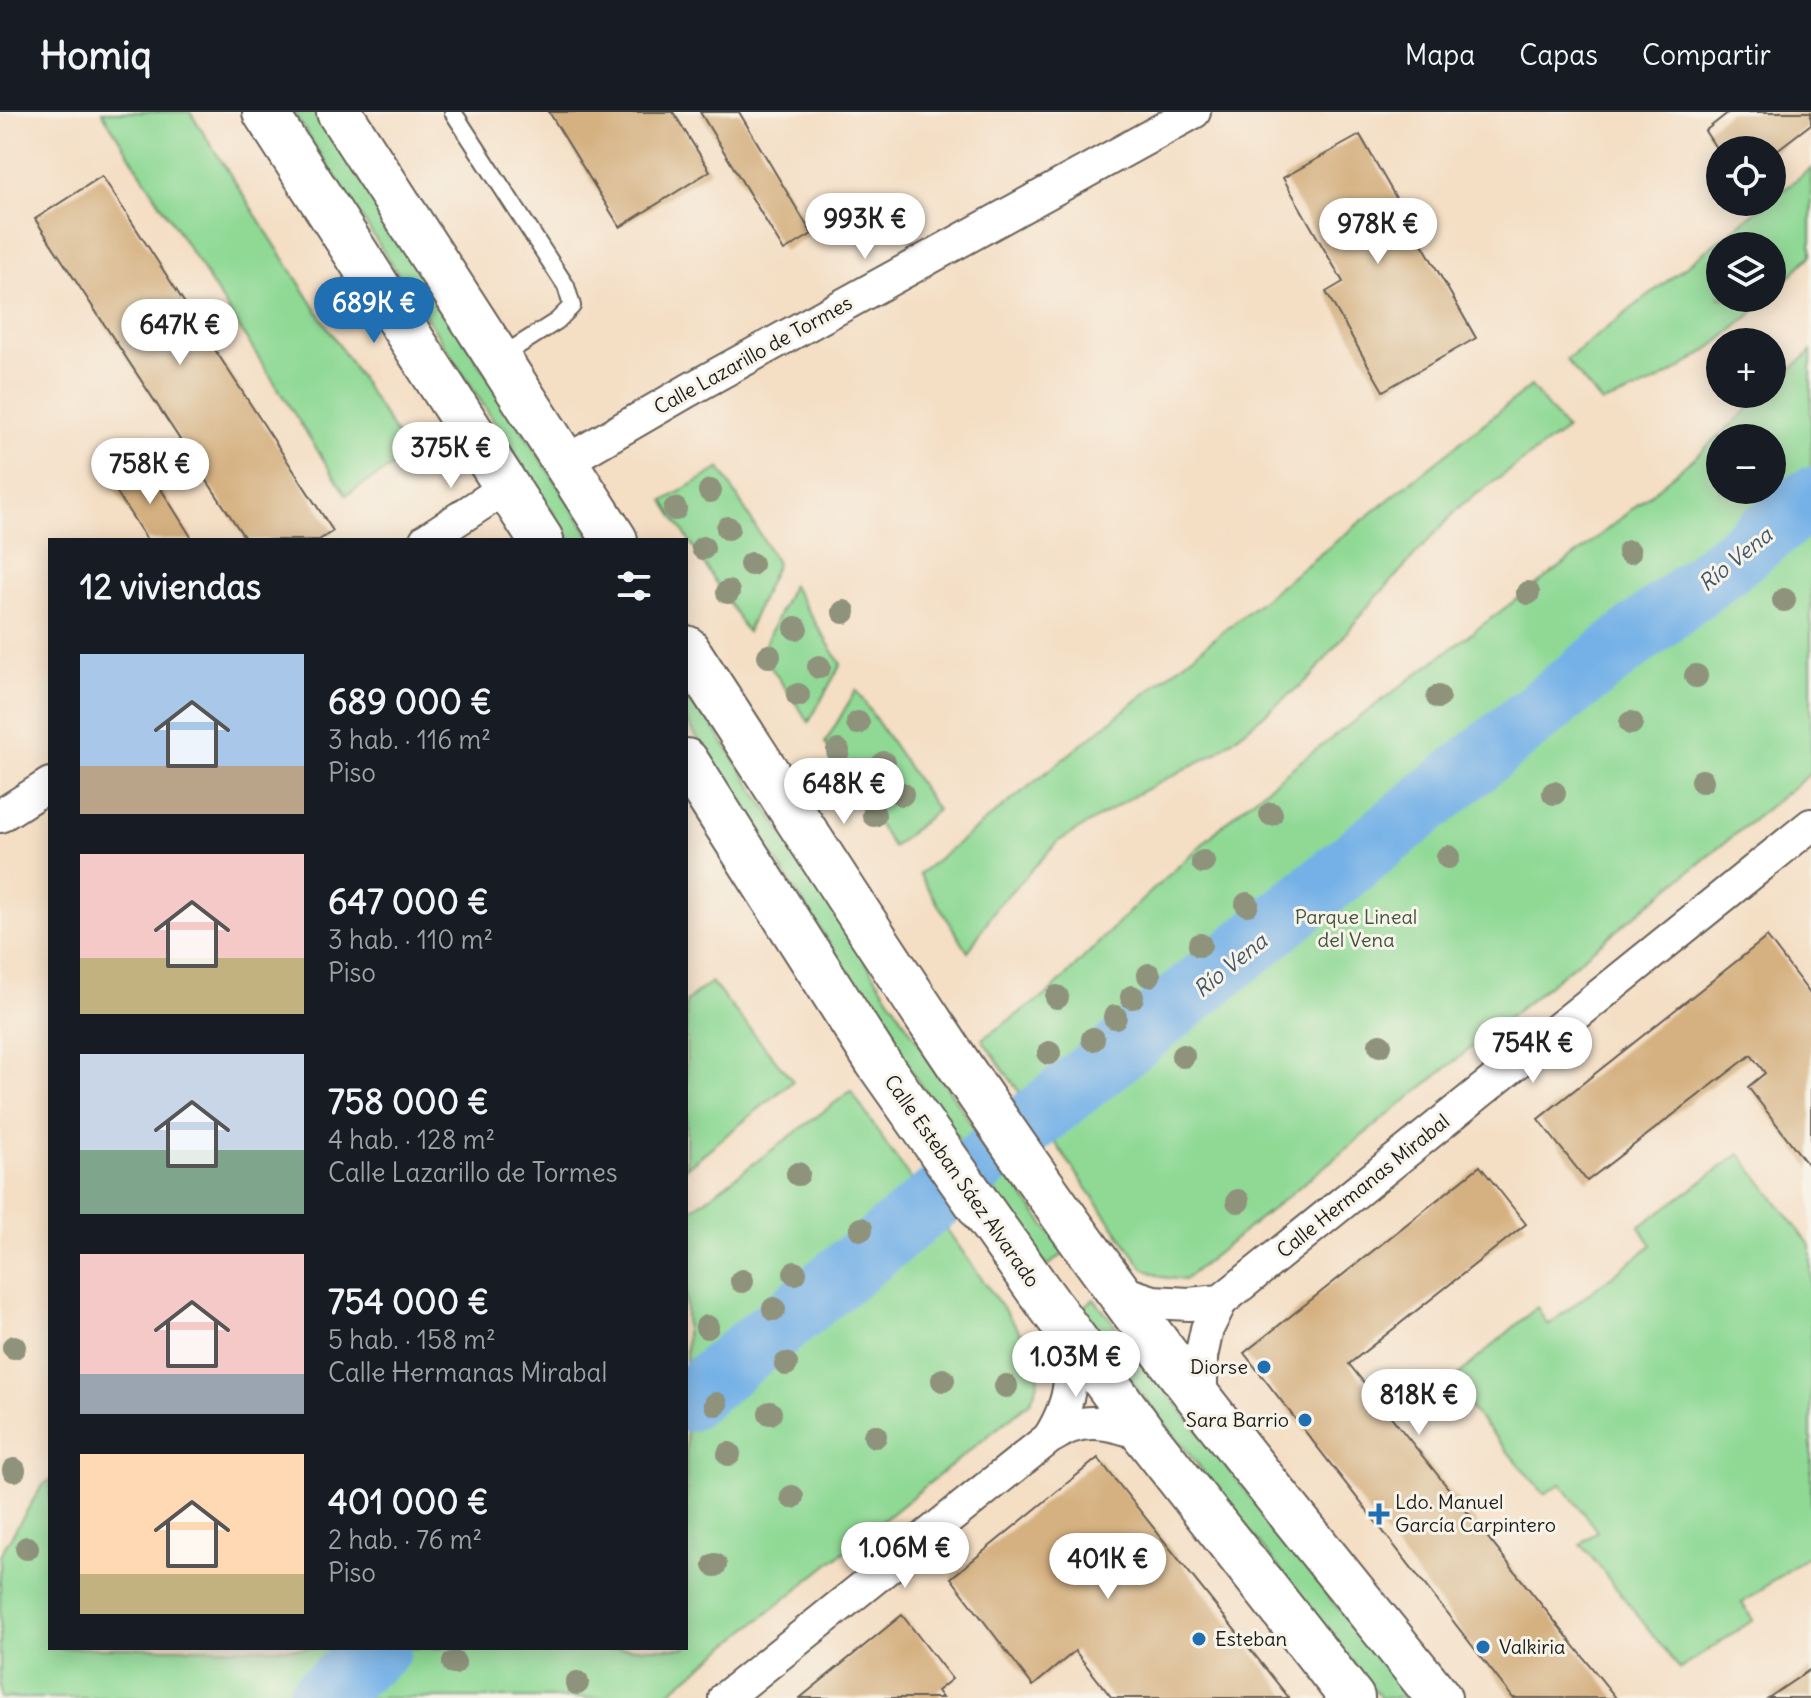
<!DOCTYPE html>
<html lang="es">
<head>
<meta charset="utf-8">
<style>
  body { margin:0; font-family:Delius,sans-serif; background:#242831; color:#f1f3f6; height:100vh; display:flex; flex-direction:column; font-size:30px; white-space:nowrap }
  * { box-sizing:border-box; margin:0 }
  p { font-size:26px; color:#9ea1a6 }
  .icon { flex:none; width:44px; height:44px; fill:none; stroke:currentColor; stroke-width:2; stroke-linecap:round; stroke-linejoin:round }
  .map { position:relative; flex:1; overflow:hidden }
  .sheet { position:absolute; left:48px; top:426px; width:640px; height:1112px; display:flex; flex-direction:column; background:#171b24; border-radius:0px; box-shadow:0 4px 20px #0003 }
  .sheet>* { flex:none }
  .fabs { position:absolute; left:1706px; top:24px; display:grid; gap:16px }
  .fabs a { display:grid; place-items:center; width:80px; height:80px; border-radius:50%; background:#171b24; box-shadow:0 4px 20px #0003; font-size:40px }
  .price { position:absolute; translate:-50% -68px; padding:0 18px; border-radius:28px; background:#fff; color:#222; font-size:26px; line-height:52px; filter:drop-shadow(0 2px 4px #0008) }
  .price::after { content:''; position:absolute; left:50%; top:48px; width:24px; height:18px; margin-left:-12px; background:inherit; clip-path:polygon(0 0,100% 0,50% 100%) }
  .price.current { background:#1f6fb2; color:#fff }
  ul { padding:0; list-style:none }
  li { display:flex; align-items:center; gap:24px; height:200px; padding:0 32px }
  li span { display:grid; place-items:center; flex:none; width:224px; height:160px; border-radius:0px; color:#555 }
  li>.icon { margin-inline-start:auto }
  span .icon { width:96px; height:96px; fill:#fffc; stroke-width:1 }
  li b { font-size:34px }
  h2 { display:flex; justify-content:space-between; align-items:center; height:96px; padding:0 32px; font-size:34px }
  header { display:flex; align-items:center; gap:48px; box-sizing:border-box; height:112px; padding:0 40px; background:#171b24; border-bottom:2px solid #363941 }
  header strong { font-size:38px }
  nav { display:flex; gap:44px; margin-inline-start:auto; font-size:28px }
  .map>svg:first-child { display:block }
  .green { fill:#8fd995; stroke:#567a58; stroke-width:2; fill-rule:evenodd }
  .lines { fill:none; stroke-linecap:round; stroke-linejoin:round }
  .river { stroke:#75b1e7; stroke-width:62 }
  .building { fill:#d5b181 }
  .lane-casing { stroke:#686057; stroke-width:20 }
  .street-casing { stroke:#686057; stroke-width:36 }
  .secondary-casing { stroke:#686057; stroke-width:48 }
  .lane { stroke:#fff; stroke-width:16 }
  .street { stroke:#fff; stroke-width:32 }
  .secondary { stroke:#fff; stroke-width:44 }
  .tree { fill:#90937b }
  .poi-dot { fill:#1f6fb2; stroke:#f7f3e8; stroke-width:3 }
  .labels { text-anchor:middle; stroke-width:6; stroke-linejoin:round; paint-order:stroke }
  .street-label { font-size:20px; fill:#1c1c1c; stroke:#f7f3e8 }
  .park-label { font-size:20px; fill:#3e5540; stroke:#f7f3e8 }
  .poi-label { font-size:20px; fill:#1c1c1c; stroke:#f7f3e8; text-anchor:start }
  .water-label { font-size:22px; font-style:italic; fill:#40586d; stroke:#f7f3e8 }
</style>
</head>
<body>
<header>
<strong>Homiq</strong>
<nav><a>Mapa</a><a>Capas</a><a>Compartir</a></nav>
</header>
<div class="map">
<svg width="1811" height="1586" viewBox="0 0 1811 1586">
  <rect width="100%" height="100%" fill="#f7f3e8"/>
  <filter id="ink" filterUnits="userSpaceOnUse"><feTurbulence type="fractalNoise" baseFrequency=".0125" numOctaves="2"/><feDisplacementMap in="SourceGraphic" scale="16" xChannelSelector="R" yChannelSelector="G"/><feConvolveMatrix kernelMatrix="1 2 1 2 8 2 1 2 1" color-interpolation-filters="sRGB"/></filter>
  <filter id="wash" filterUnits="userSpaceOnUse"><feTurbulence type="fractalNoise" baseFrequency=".006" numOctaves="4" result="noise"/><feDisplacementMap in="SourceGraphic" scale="32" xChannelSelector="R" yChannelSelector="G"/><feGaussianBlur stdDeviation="1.8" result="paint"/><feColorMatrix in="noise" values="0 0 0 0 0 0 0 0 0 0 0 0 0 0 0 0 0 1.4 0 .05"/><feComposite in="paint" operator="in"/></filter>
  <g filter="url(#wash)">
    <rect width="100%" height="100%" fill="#f4dec4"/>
    <!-- green -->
    <path class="green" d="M102 0H190L410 344 346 383Z
      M293 0H317L593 428H571Z
      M1811 56V143L1772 182V134H1720V186H1768C1717 235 1671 270 1602 291L1566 248 1768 90H1772V87Z
      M1811 239V661L1184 1168 1161 1165 1143 1156 982 927 1050 880 1128 801 1237 700 1297 652 1581 439 1700 341 1765 282H1772V276ZM1720 326H1772V378H1720Z
      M1531 274 1566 318 1460 394 1364 499 1311 565 1216 641 1137 682 1059 729 997 794 968 840 919 762Z
      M720 356 777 451 747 520 664 389Z
      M792 473 841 552 809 610 761 541Z
      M686 573 973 1015 1065 1141 1047 1154 914 964 686 608Z
      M856 578 937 698 893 735 825 631Z
      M711 870 793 969 686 1056V890Z
      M851 979 886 1032 1034 1240C1042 1260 1040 1271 1030 1290L662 1586H0V1443L42 1374 50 1368V1536H686V1102Z
      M1740 1042 1811 1134V1442L1742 1491 1753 1508 1680 1557 1581 1432 1597 1419 1561 1372 1544 1382 1449 1271 1537 1195 1548 1213 1652 1133 1639 1115Z
      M1094 1187 1409 1586H1381L1141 1281 1080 1198Z"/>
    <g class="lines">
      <!-- river -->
      <path class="river" d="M686 1289 1546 594 1811 386
        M318 1586 380 1536"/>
    </g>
    <g id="blocks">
      <!-- building -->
      <path class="building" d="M549 0H673L710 59 620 115Z
        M700 0H739L812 122 784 139Z
        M1729 0H1811V12L1772 42V38H1720V42L1705 19Z
        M1360 23 1476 226 1383 279 1326 180 1343 170 1283 66Z
        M102 64 333 419 319 428H246L35 107Z
        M144 350 193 428H147L111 371Z
        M1767 825 1811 883V1057L1748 975 1765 961 1751 943 1587 1069 1538 1007Z
        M1480 1054 1526 1112 1349 1252 1616 1586H1513L1244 1241Z
        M1098 1346 1289 1586H1112L1075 1539 1033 1574 951 1466Z
        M902 1503 952 1567 937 1579 942 1586H800Z
        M1811 1557V1586H1768Z"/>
    </g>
  </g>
  <g filter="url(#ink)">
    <use href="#blocks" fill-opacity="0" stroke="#686057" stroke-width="2"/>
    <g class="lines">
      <defs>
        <path id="lane" d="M453 0 566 174 572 194 557 209 500 245"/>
        <path id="street" d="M565 350 689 278 1194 0
          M426 428 507 375
          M0 704 50 672
          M1119 1179 1153 1190 1189 1192 1221 1189 1811 713
          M1201 1286V1245L1207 1217 1221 1189
          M1049 1326C1075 1284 1073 1262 1063 1215
          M725 1586 1049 1326C1057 1322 1065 1316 1073 1314 1097 1306 1121 1315 1144 1322"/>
        <path id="secondary" d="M265 0 541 428
          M339 0 615 428
          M686 536C822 744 955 956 1102 1157 1209 1304 1325 1444 1439 1586
          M686 649 877 949 1037 1176 1144 1322 1352 1586"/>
      </defs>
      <!-- lane casing -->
      <use href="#lane" class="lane-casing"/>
      <!-- street casing -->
      <use href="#street" class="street-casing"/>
      <!-- secondary casing -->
      <use href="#secondary" class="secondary-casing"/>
      <!-- lane -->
      <use href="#lane" class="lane"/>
      <!-- street -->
      <use href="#street" class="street"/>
      <!-- secondary -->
      <use href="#secondary" class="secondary"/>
    </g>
    <!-- trees -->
    <g class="tree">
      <circle cx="710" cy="379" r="12"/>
      <circle cx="675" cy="397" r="12"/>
      <circle cx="728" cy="416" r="12"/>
      <circle cx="703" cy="436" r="12"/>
      <circle cx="1629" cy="440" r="12"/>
      <circle cx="751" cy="452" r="12"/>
      <circle cx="728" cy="480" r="12"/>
      <circle cx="1528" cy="481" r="12"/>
      <circle cx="1784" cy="488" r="12"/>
      <circle cx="844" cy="500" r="12"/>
      <circle cx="796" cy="516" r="12"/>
      <circle cx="769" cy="544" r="12"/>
      <circle cx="819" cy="555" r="12"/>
      <circle cx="1696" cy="564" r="12"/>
      <circle cx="798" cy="583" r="12"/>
      <circle cx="1438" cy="585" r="12"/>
      <circle cx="858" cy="611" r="12"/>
      <circle cx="1631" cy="611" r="12"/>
      <circle cx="838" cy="639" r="12"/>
      <circle cx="884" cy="651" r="12"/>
      <circle cx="852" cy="665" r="12"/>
      <circle cx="1702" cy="669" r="12"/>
      <circle cx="1554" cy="681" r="12"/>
      <circle cx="902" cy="682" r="12"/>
      <circle cx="1271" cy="702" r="12"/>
      <circle cx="874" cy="703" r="12"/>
      <circle cx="1448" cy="745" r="12"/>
      <circle cx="1203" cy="750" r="12"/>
      <circle cx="1247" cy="792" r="12"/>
      <circle cx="1200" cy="833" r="12"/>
      <circle cx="1149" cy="863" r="12"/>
      <circle cx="1057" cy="885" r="12"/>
      <circle cx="1132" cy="885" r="12"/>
      <circle cx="1115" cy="905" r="12"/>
      <circle cx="1093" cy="927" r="12"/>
      <circle cx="1380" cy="933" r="12"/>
      <circle cx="1049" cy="941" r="12"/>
      <circle cx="1183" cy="944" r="12"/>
      <circle cx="798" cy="1062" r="12"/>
      <circle cx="1238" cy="1089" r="12"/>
      <circle cx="861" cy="1117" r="12"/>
      <circle cx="795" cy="1161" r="12"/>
      <circle cx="742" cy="1169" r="12"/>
      <circle cx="774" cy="1197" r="12"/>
      <circle cx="707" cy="1215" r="12"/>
      <circle cx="14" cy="1235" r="12"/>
      <circle cx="786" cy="1252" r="12"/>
      <circle cx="943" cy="1268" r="12"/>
      <circle cx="1006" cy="1274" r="12"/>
      <circle cx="716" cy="1292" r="12"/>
      <circle cx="770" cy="1301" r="12"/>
      <circle cx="875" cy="1324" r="12"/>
      <circle cx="729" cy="1342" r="12"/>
      <circle cx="14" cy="1358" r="12"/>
      <circle cx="792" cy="1385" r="12"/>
      <circle cx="27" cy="1436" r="12"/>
      <circle cx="715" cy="1453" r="12"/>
      <circle cx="454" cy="1551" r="12"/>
      <circle cx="577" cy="1571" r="12"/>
    </g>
  </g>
  <!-- markers -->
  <g class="poi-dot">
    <circle cx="1264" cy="1255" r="8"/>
    <circle cx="1305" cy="1308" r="8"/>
    <path d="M1375 1390h8v8h8v8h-8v8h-8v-8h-8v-8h8z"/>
    <circle cx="1199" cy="1527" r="8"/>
    <circle cx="1483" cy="1535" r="8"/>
  </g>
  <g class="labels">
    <!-- street labels -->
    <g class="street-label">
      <text transform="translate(753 243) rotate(-29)" y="7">Calle Lazarillo de Tormes</text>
      <text transform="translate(962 1069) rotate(55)" y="7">Calle Esteban Sáez Alvarado</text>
      <text transform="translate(1363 1074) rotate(-39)" y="7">Calle Hermanas Mirabal</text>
    </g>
    <!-- park labels -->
    <g class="park-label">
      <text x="1356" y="812">Parque Lineal<tspan x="1356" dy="23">del Vena</tspan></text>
    </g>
    <!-- poi labels -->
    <g class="poi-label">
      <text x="1248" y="1262" text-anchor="end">Diorse</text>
      <text x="1289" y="1315" text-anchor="end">Sara Barrio</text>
      <text x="1395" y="1397">Ldo. Manuel<tspan x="1395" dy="23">García Carpintero</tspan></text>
      <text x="1215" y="1534">Esteban</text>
      <text x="1499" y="1542">Valkiria</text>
    </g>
    <!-- water labels -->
    <g class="water-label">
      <text transform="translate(1735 447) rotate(-39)" y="8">Río Vena</text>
      <text transform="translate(1230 853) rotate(-39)" y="8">Río Vena</text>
    </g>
  </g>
</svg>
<div class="fabs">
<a><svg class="icon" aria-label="locate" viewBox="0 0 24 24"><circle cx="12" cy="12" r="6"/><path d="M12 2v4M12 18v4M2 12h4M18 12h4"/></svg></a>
<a><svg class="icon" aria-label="layers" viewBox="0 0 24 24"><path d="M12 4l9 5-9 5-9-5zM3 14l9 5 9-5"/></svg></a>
<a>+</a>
<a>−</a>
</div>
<b class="price" style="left:865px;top:149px">993K €</b>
<b class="price" style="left:1378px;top:154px">978K €</b>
<b class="price current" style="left:374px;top:233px">689K €</b>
<b class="price" style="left:180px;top:255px">647K €</b>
<b class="price" style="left:451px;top:378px">375K €</b>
<b class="price" style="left:150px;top:394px">758K €</b>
<b class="price" style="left:844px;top:714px">648K €</b>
<b class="price" style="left:1533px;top:973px">754K €</b>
<b class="price" style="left:1076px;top:1287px">1.03M €</b>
<b class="price" style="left:1419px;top:1325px">818K €</b>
<b class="price" style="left:905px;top:1478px">1.06M €</b>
<b class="price" style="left:1108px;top:1489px">401K €</b>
<section class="sheet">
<h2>12 viviendas<svg class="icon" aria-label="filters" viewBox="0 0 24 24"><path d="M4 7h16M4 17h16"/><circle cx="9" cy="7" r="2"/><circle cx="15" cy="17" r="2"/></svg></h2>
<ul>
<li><span style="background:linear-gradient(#a9c7e8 70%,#b9a48a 0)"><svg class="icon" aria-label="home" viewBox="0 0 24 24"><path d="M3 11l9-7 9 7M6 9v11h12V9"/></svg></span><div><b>689 000 €</b><p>3 hab. · 116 m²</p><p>Piso</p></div></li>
<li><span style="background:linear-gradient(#f6c9c9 65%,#c2b280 0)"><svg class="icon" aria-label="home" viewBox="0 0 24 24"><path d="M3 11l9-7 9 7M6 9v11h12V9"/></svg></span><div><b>647 000 €</b><p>3 hab. · 110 m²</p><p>Piso</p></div></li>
<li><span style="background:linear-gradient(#c9d6e8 60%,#7fa58c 0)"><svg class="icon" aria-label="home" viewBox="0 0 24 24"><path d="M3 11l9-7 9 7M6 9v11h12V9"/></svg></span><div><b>758 000 €</b><p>4 hab. · 128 m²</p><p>Calle Lazarillo de Tormes</p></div></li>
<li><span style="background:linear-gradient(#f6c9c9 75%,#9aa5b1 0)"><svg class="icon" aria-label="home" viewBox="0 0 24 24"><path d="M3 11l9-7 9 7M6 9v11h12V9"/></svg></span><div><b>754 000 €</b><p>5 hab. · 158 m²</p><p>Calle Hermanas Mirabal</p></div></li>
<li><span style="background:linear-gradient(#ffd9b3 75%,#c2b280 0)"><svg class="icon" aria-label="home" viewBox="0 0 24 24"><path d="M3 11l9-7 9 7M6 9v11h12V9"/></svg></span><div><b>401 000 €</b><p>2 hab. · 76 m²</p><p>Piso</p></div></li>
</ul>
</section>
</div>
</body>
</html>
